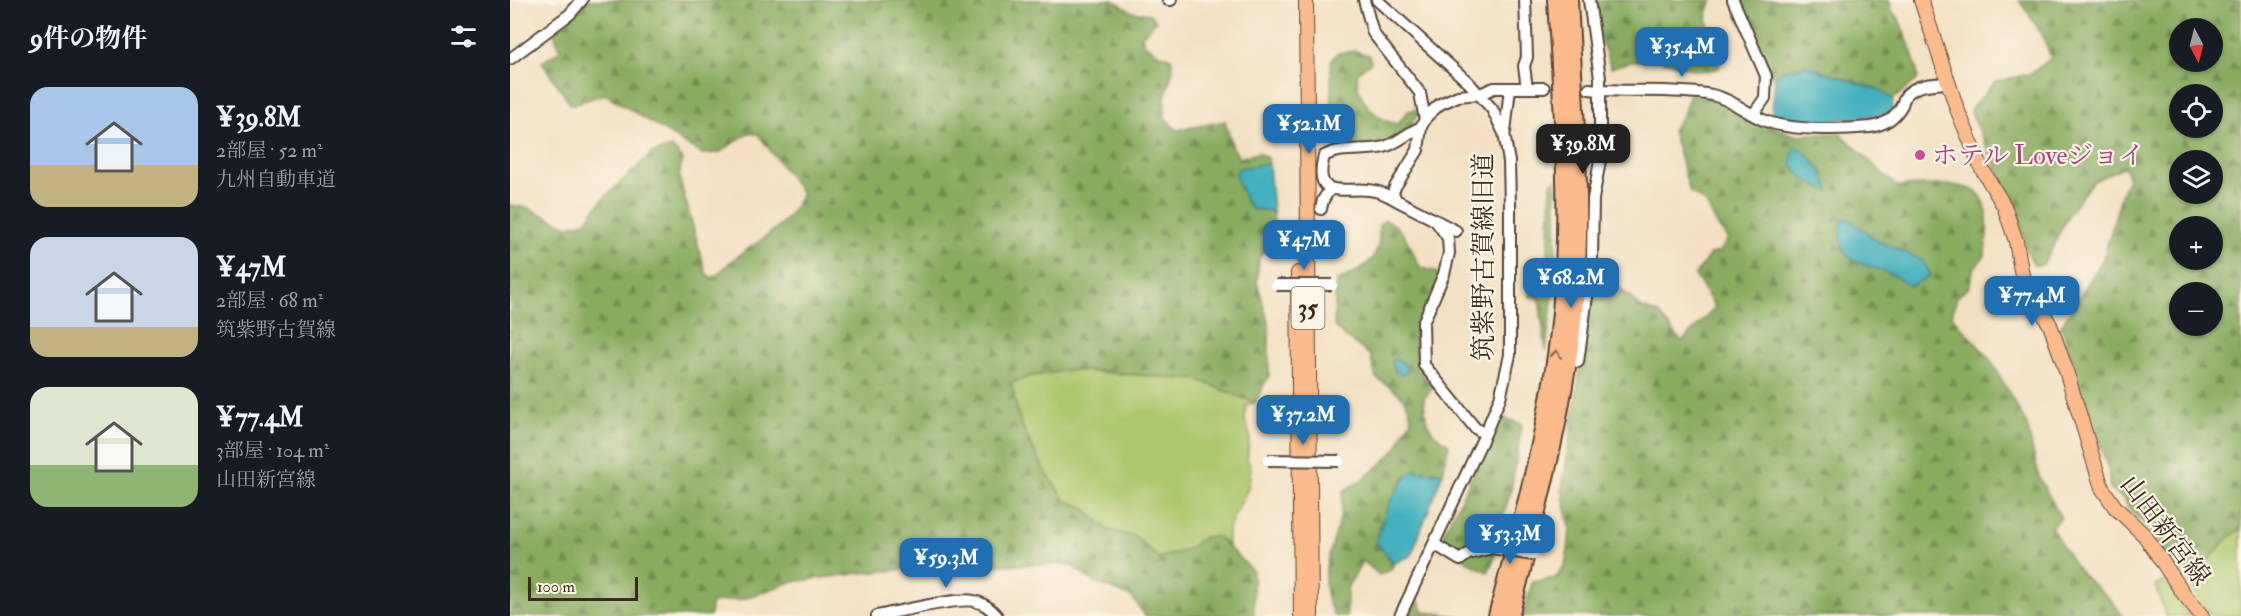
<!DOCTYPE html>
<html lang="ja">
<head>
<meta charset="utf-8">
<style>
  body { margin:0; font-family:"IM FELL Double Pica","Noto Serif JP",serif; background:#242831; color:#f1f3f6; height:100vh; display:flex; flex-direction:column; font-size:22px; white-space:nowrap }
  * { box-sizing:border-box; margin:0 }
  p { font-size:20px; color:#9ea1a6 }
  .icon { flex:none; width:33px; height:33px; fill:none; stroke:currentColor; stroke-width:2; stroke-linecap:round; stroke-linejoin:round }
  .map { position:relative; flex:1; overflow:hidden }
  .sheet { display:flex; flex-direction:column; background:#171b24; width:510px }
  .sheet>* { flex:none }
  .needle { width:39px; rotate:173deg }
  .buttons { position:absolute; left:1659px; top:18px; display:grid; gap:12px }
  .buttons a { display:grid; place-items:center; width:54px; height:54px; border-radius:50%; background:#171b24; box-shadow:0 2px 4px #0004; font-size:30px }
  .scale { position:absolute; left:18px; bottom:15px; width:110px; box-sizing:border-box; padding-left:6px; border:3px solid #3b2a1e; border-top:0; font-size:16px; line-height:21px; white-space:nowrap; color:#3b2a1e; -webkit-text-stroke:4px #fcf5e5; paint-order:stroke }
  .price { position:absolute; translate:-50% -51px; padding:0 14px; border-radius:12px; background:#1f6fb2; color:#fff; font-size:20px; line-height:39px; filter:drop-shadow(0 2px 3px #0008) }
  .price::after { content:''; position:absolute; left:50%; top:36px; width:18px; height:14px; margin-left:-9px; background:inherit; clip-path:polygon(0 0,100% 0,50% 100%) }
  .price.active { background:#222; color:#fff }
  ul { padding:0; list-style:none }
  li { display:flex; align-items:center; gap:18px; height:150px; padding:0 30px }
  li span { display:grid; place-items:center; flex:none; width:168px; height:120px; border-radius:18px; color:#555 }
  li>.icon { margin-inline-start:auto }
  span .icon { width:72px; height:72px; fill:#fffc; stroke-width:1 }
  li b { font-size:26px }
  h2 { display:flex; justify-content:space-between; align-items:center; height:72px; padding:0 30px; font-size:26px }
  main { display:flex; flex:1; min-height:0 }
  .map>svg:first-child { display:block }
  .grass { fill:#abc66d; stroke:#737846; stroke-width:1.5 }
  .forest { fill:url(#forest-firs); stroke:#626a3f; stroke-width:1.5; fill-rule:evenodd }
  .water { fill:#42b0be; stroke:#3e6d6e; stroke-width:1.5 }
  .lines { fill:none; stroke-linecap:round; stroke-linejoin:round }
  .minor-casing { stroke:#574537; stroke-width:14 }
  .major-casing { stroke:#574537; stroke-width:16 }
  .highway-casing { stroke:#574537; stroke-width:20 }
  .minor { stroke:#fff; stroke-width:10 }
  .major { stroke:#fbbb8c; stroke-width:14 }
  .highway { stroke:#fbbb8c; stroke-width:16 }
  .minor-bridge-casing { stroke:#574537; stroke-width:14; stroke-linecap:butt }
  .minor-bridge { stroke:#fff; stroke-width:10 }
  .oneway { stroke:#916b50 }
  .hotel-dot { fill:#d1479c; stroke:#fcf5e5; stroke-width:2 }
  .labels { text-anchor:middle; stroke-width:4.5; stroke-linejoin:round; paint-order:stroke }
  .shield { fill:#fcf5e5; stroke:#75675a; stroke-width:1.5 }
  .shield-label { font-size:24px; font-weight:bold; fill:#3b2a1e }
  .hotel-label { font-size:26px; fill:#b23c85; stroke:#fcf5e5; text-anchor:start }
  .street-label { font-size:26px; fill:#3b2a1e; stroke:#fcf5e5 }
</style>
</head>
<body>
<main>
<section class="sheet">
<h2>9件の物件<svg class="icon" aria-label="filters" viewBox="0 0 24 24"><path d="M4 7h16M4 17h16"/><circle cx="9" cy="7" r="2"/><circle cx="15" cy="17" r="2"/></svg></h2>
<ul>
<li><span style="background:linear-gradient(#a9c7e8 65%,#c2b280 0)"><svg class="icon" aria-label="home" viewBox="0 0 24 24"><path d="M3 11l9-7 9 7M6 9v11h12V9"/></svg></span><div><b>¥39.8M</b><p>2部屋 · 52 m²</p><p>九州自動車道</p></div></li>
<li><span style="background:linear-gradient(#c9d6e8 75%,#c2b280 0)"><svg class="icon" aria-label="home" viewBox="0 0 24 24"><path d="M3 11l9-7 9 7M6 9v11h12V9"/></svg></span><div><b>¥47M</b><p>2部屋 · 68 m²</p><p>筑紫野古賀線</p></div></li>
<li><span style="background:linear-gradient(#dfe7d0 65%,#8fb573 0)"><svg class="icon" aria-label="home" viewBox="0 0 24 24"><path d="M3 11l9-7 9 7M6 9v11h12V9"/></svg></span><div><b>¥77.4M</b><p>3部屋 · 104 m²</p><p>山田新宮線</p></div></li>
</ul>
</section>
<div class="map">
<svg width="1731" height="616" viewBox="0 0 1731 616">
  <defs>
    <pattern id="forest-firs" width="22" height="20" patternUnits="userSpaceOnUse" patternTransform="scale(1.5)"><rect width="22" height="20" fill="#88ab60"/><path d="M5 1l3.5 6h-7zM16 11l3.5 6h-7z" fill="#708b4f"/></pattern>
  </defs>
  <rect width="100%" height="100%" fill="#fcf5e5"/>
  <filter id="ink" filterUnits="userSpaceOnUse"><feTurbulence type="fractalNoise" baseFrequency=".0167" numOctaves="2"/><feDisplacementMap in="SourceGraphic" scale="12" xChannelSelector="R" yChannelSelector="G"/><feConvolveMatrix kernelMatrix="1 2 1 2 8 2 1 2 1" color-interpolation-filters="sRGB"/></filter>
  <filter id="wash" filterUnits="userSpaceOnUse"><feTurbulence type="fractalNoise" baseFrequency=".008" numOctaves="4" result="noise"/><feDisplacementMap in="SourceGraphic" scale="24" xChannelSelector="R" yChannelSelector="G"/><feGaussianBlur stdDeviation="1.35" result="paint"/><feColorMatrix in="noise" values="0 0 0 0 0 0 0 0 0 0 0 0 0 0 0 0 0 1.4 0 .05"/><feComposite in="paint" operator="in"/></filter>
  <g filter="url(#wash)">
    <rect width="100%" height="100%" fill="#f3e0c2"/>
    <!-- grass -->
    <path class="grass" d="M558 370 689 380 745 403 736 405 735 420 740 436 737 458 741 469 738 488 718 529V546L708 537H694L679 549 649 558 624 536 598 530 573 507 555 500 534 470 510 422 501 383 522 376Z
      M1731 528V616H1703L1691 605 1674 571 1694 566 1713 543Z
      M1657 579 1667 600 1680 616H1656L1645 586Z"/>
    <!-- forest -->
    <path class="forest" d="M76 0H603L622 12 640 14 646 21 632 36 634 44 648 53 661 58 663 70 655 97V118L667 130 715 121 722 145 729 158 748 153 758 158 759 164 747 165 735 200 742 209 763 211 764 225 759 243 749 259 747 282 759 325V375L745 403 689 380 589 371 558 370 522 376 501 383 510 422 534 470 555 500 573 507 598 530 624 536 649 558 679 549 694 537H708L743 571 744 616H635L622 597 585 582 558 564 420 567 351 573 281 582 233 599 204 602 201 605 200 616H0V205L18 208 57 226 76 222 90 202 142 153 162 147 172 158 169 177 196 273 202 278C210 274 213 269 219 263 246 241 279 228 292 193L248 134 238 133 209 153 192 154 95 94 61 105 32 62 50 51 44 33 63 16Z
      M1082 0H1203C1187 21 1210 47 1209 68 1189 77 1169 63 1149 60 1132 58 1116 63 1101 68L1084 20Z
      M1227 0H1379L1382 11 1388 17 1401 49 1408 75 1407 80 1383 99 1372 91 1297 66 1274 70 1265 77 1259 75 1250 49Z
      M1509 0H1731V528L1713 543 1694 566 1674 571 1647 544 1638 528 1619 508 1614 499 1600 489 1598 469 1551 326 1593 259 1612 193 1618 178 1615 166 1582 182 1560 212 1534 264 1525 266 1517 252 1506 204 1499 197 1460 110 1485 82 1522 73 1541 58 1532 34ZM1670 28H1702V62H1670ZM1670 94H1702V128H1670ZM1670 160H1702V194H1670ZM1670 226H1702V260H1670ZM1670 292H1702V326H1670Z
      M845 51 859 55 861 62 848 72C844 96 865 121 888 124L897 112 905 109 908 115 896 132 859 148 841 147 826 142 822 133 821 61 828 53Z
      M1180 94 1218 103 1243 119 1284 135 1330 133 1386 186C1406 186 1457 180 1470 195 1482 210 1476 239 1475 256L1464 268 1459 287 1447 297 1442 316 1482 362 1517 425 1529 477 1551 518 1541 527C1551 543 1560 561 1573 575 1586 590 1603 597 1612 616H1013L1022 582 1046 578 1055 566 1058 550 1060 527 1052 491 1084 270 1096 275 1132 308 1149 314 1172 342 1205 307 1185 275 1200 254 1210 252 1218 238 1209 228 1195 202 1180 192 1162 130 1173 115Z
      M1046 179V267L1036 351 1029 298 1019 296 1023 280 1033 266 1038 254 1041 183Z
      M875 220C894 226 902 251 910 267L926 272 932 280 917 322 908 340 912 354 919 366 913 376 924 387 914 398C915 421 917 433 939 444L933 473 923 471 894 478 870 526 878 558 884 563 881 570 869 575 853 561 837 588V616H824L817 599 815 584 816 566 831 515 833 491C852 481 871 466 885 450 892 441 892 429 901 422 901 398 885 390 866 378L860 355 834 336 824 326 826 282C855 267 872 262 869 225Z
      M990 417 1012 424 1001 491 991 523 984 560 978 572C963 566 937 551 933 534L978 445Z
      M902 600H908L914 612 951 616H895Z"/>
    <!-- water -->
    <path class="water" d="M1297 66 1372 91 1383 99 1382 111C1374 117 1297 123 1283 122 1277 122 1271 120 1265 119L1262 112 1265 77 1274 70Z
      M1284 147C1300 150 1315 176 1319 191 1302 185 1291 179 1281 164Z
      M759 164 763 211 742 209 735 200 725 174 730 168Z
      M1333 219H1339L1368 241 1412 260 1421 275 1401 286C1394 284 1391 280 1385 276 1366 265 1332 268 1331 238 1331 231 1330 226 1333 219Z
      M884 360C892 360 897 364 897 373L890 375 885 371 882 363Z
      M906 469C914 474 924 471 933 473L901 556 884 563 866 542C873 516 884 485 906 469Z"/>
  </g>
  <g filter="url(#ink)">
    <g class="lines">
      <defs>
        <path id="minor" d="M658 0H661
          M854 0 863 33 910 93 915 120
          M867 0 958 82 982 109 994 133 999 162 1000 204V355L990 398 975 434 890 616
          M1015 0 1017 57 1014 66 1017 88
          M1223 0 1256 76 1255 98 1243 115
          M0 59 60 14 72 0
          M1079 89C1120 93 1162 88 1202 95 1222 99 1237 114 1256 121 1281 131 1332 130 1360 127 1374 125 1385 118 1392 105 1393 101 1395 96 1398 93 1409 84 1424 84 1437 83
          M995 132 1000 88
          M886 200C878 195 869 191 859 190 834 187 802 201 814 156 832 146 854 152 874 147 888 143 897 133 911 127
          M811 209 813 200 820 189
          M926 221 938 238 939 253 934 274 913 323 914 365 965 428 975 434
          M946 231 886 200 883 193 885 187 908 150 911 127 917 116 930 104 948 96 970 94 984 88H1034
          M1068 362 1082 260 1083 199 1090 161V78L1079 0
          M924 544 950 560 958 554 982 548
          M367 616C388 612 447 597 464 601 474 603 480 608 487 616"/>
        <path id="major" d="M796 0 801 616
          M1411 0 1447 109 1472 169 1494 206 1506 241 1512 276 1540 325 1554 364 1592 488 1605 507 1635 536 1674 594 1692 616
          M788 273 791 616"/>
        <path id="highway" d="M987 616C1014 512 1044 408 1052 300 1060 200 1052 100 1046 0
          M1000 616C1027 512 1056 408 1065 300 1073 200 1064 100 1059 0"/>
      </defs>
      <!-- minor casing -->
      <use href="#minor" class="minor-casing"/>
      <!-- major casing -->
      <use href="#major" class="major-casing"/>
      <!-- highway casing -->
      <use href="#highway" class="highway-casing"/>
      <!-- minor -->
      <use href="#minor" class="minor"/>
      <!-- major -->
      <use href="#major" class="major"/>
      <!-- highway -->
      <use href="#highway" class="highway"/>
      <defs>
        <path id="minor-bridge" d="M766 285H822
          M758 460 829 461
          M982 548 1023 555"/>
      </defs>
      <!-- minor-bridge casing -->
      <use href="#minor-bridge" class="minor-bridge-casing"/>
      <!-- minor-bridge -->
      <use href="#minor-bridge" class="minor-bridge"/>
    </g>
    <!-- one-way arrows -->
    <defs><path id="oneway-chevron" d="M-2-3.5L2.5 0L-2 3.5" fill="none" stroke-width="1.6" stroke-linecap="round" stroke-linejoin="round" transform="scale(1.5)"/></defs>
    <use class="oneway" href="#oneway-chevron" transform="translate(1046 354) rotate(-83)"/>
  </g>
  <!-- markers -->
  <circle class="hotel-dot" cx="1410" cy="155" r="6"/>
  <g class="labels">
    <!-- shield labels -->
    <rect class="shield" x="781.5" y="287" width="33" height="42" rx="4.5"/>
    <g class="shield-label">
      <text x="798" y="316">35</text>
    </g>
    <!-- hotel labels -->
    <g class="hotel-label">
      <text x="1422" y="164">ホテル Loveジョイ</text>
    </g>
    <!-- street labels -->
    <g class="street-label">
      <text transform="translate(973 257) rotate(-90)" y="9">筑紫野古賀線旧道</text>
      <text transform="translate(1656 530) rotate(53)" y="9">山田新宮線</text>
    </g>
  </g>
</svg>
<div class="buttons">
<a><svg class="needle" viewBox="-14 -14 28 28"><path d="M0-13l5 13h-10z" fill="#e53935"/><path d="M0 13l5-13h-10z" fill="#9ea1a6"/></svg></a>
<a><svg class="icon" aria-label="locate" viewBox="0 0 24 24"><circle cx="12" cy="12" r="6"/><path d="M12 2v4M12 18v4M2 12h4M18 12h4"/></svg></a>
<a><svg class="icon" aria-label="layers" viewBox="0 0 24 24"><path d="M12 4l9 5-9 5-9-5zM3 14l9 5 9-5"/></svg></a>
<a>+</a>
<a>−</a>
</div>
<div class="scale">100 m</div>
<b class="price" style="left:1172px;top:78px">¥35.4M</b>
<b class="price" style="left:799px;top:155px">¥52.1M</b>
<b class="price active" style="left:1073px;top:175px">¥39.8M</b>
<b class="price" style="left:794px;top:271px">¥47M</b>
<b class="price" style="left:1061px;top:309px">¥68.2M</b>
<b class="price" style="left:1522px;top:327px">¥77.4M</b>
<b class="price" style="left:793px;top:446px">¥37.2M</b>
<b class="price" style="left:1000px;top:565px">¥53.3M</b>
<b class="price" style="left:436px;top:589px">¥59.3M</b>
</div>
</main>
</body>
</html>
